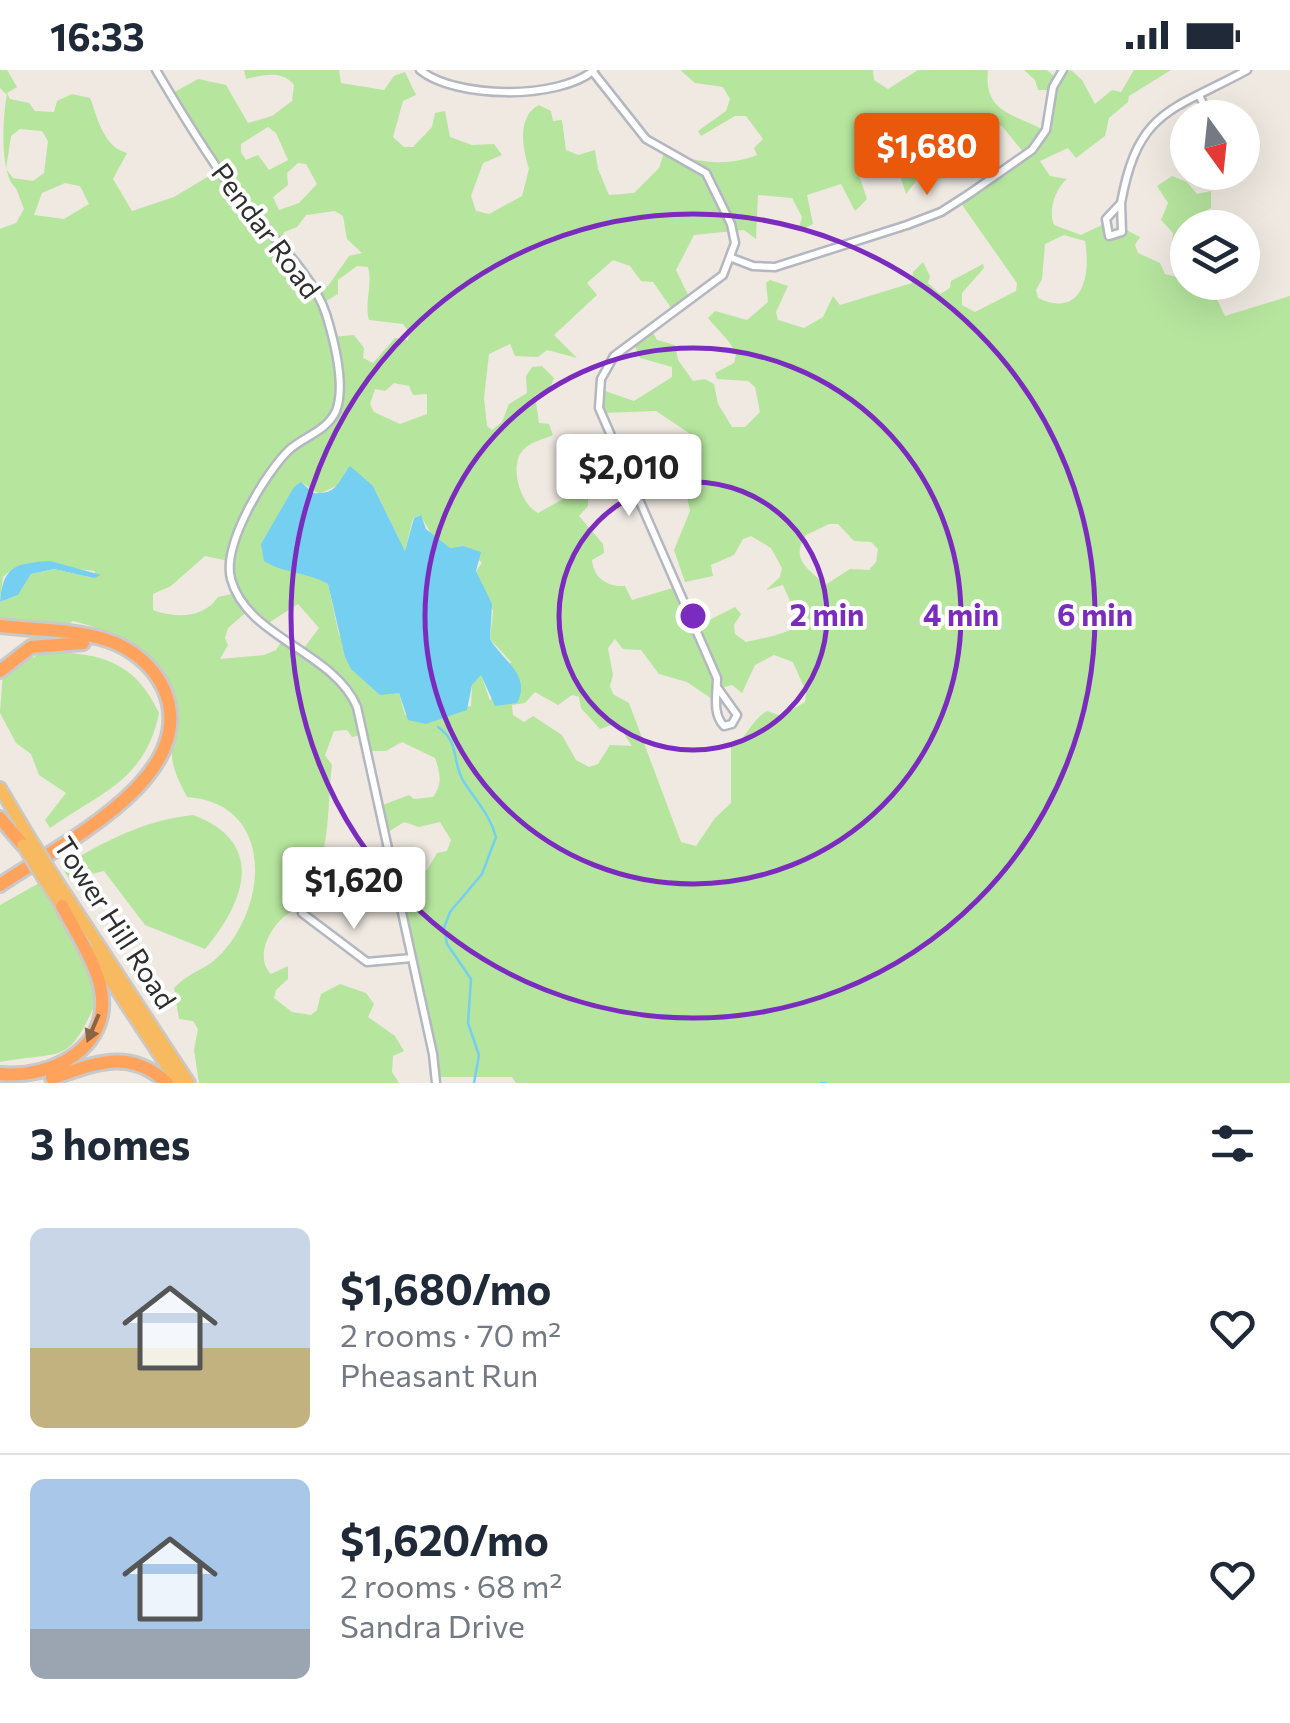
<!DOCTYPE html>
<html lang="en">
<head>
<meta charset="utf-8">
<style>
  body { margin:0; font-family:Commissioner,sans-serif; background:#f2f2f3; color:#1f2937; height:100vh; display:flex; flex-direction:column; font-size:38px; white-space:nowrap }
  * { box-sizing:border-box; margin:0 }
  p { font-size:32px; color:#747a83 }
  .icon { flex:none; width:55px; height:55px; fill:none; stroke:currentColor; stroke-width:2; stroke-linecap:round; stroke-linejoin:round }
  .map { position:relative; height:1013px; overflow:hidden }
  .side { display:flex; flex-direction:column; background:#fff; flex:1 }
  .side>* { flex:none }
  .needle { width:65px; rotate:165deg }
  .controls { position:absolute; left:1170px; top:30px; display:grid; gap:20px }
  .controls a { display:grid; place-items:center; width:90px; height:90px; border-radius:50%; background:#fff; box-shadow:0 10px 40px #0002; font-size:50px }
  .price { position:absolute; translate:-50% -85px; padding:0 22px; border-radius:10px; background:#fff; color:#222; font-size:32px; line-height:65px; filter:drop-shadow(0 2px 5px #0008) }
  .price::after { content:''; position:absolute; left:50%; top:60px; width:30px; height:22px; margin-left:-15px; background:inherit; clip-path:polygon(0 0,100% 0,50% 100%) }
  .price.current { background:#ea580c; color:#fff }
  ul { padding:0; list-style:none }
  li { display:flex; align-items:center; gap:30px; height:250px; padding:0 30px }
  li+li { border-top:2px solid #e0e1e3 }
  li span { display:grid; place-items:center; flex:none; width:280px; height:200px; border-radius:15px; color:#555 }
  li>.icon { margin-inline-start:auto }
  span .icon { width:120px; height:120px; fill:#fffc; stroke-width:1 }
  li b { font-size:42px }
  h2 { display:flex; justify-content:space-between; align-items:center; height:120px; padding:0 30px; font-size:42px }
  .status { display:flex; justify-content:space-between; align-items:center; height:70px; padding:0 50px; background:#fff; direction:ltr }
  .status svg { height:28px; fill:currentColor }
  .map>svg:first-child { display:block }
  .green { fill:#b6e59e; fill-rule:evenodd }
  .water { fill:#75cff0 }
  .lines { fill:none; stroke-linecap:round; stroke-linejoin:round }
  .stream { stroke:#75cff0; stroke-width:2.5 }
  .minor-casing { stroke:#b4b7c1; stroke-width:11 }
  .trunk-casing { stroke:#c9c9c9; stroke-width:16 }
  .motorway-casing { stroke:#c9c9c9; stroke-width:18 }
  .minor { stroke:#fff; stroke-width:6 }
  .trunk { stroke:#f8ba60; stroke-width:11 }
  .motorway { stroke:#ffa35c; stroke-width:12 }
  .trunk-bridge-casing { stroke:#c9c9c9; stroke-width:16; stroke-linecap:butt }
  .trunk-bridge { stroke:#f8ba60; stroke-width:11 }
  .oneway { fill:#8c6343 }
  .ring { fill:none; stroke:#7b2cbf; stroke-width:5 }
  .labels { text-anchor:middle; stroke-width:8; stroke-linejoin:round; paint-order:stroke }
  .street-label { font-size:28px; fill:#2e2e2e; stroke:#fff }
  .centre { fill:#7b2cbf; stroke:#fff; stroke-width:5 }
  .ring-label { font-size:30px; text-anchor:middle; font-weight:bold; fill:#7b2cbf; stroke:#fff; stroke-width:8; stroke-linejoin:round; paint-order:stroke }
</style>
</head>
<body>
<div class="status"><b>16:33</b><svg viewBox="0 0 49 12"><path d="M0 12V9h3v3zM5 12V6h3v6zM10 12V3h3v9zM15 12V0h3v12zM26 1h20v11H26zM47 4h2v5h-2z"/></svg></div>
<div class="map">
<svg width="1290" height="1013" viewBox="0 0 1290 1013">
  <rect width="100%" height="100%" fill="#efe9e1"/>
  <!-- green -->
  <path class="green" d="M0 0H7L17 17 7 23 10 29 29 33 35 41 54 42 57 31 72 24 90 28C98 48 103 77 127 83L113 109 132 141 174 127 219 100 171 24 198 9 226 15 248 53 272 46 292 31 294 15C282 0 264 5 246 9L244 0H339L341 13 384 20 394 6 405 2 416 25 403 31 393 67 404 77H413L432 57 435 43 445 41 450 67 472 75 494 74 502 85 483 93 471 126 476 141 489 144 522 126 529 99C523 81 516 46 539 35L551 41 553 51 562 50 566 80 578 85 595 80 598 99 609 125 634 123 659 98 665 80C694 93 727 97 757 85L754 78 763 69 746 46H735L701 66 698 61 726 41 730 29 723 17 695 13 680 0H873L874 10 888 19 918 0H988C983 43 1015 44 1044 60L1052 47 1053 20H1038L1035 10 1024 0H1047L1056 8 1071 0 1082 10 1095 34 1112 20 1121 22 1134 0H1171L1129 26 1128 32 1109 48 1105 66 1076 88 1068 78 1040 91 1050 106 1067 109C1055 119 1048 140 1054 155L1081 165 1104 154 1110 162 1122 158 1140 167 1135 175 1138 183 1160 193 1165 204 1181 208 1187 198 1188 212 1209 213 1225 246 1290 226V1013H516L512 1007H436L394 805 427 800 437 783 447 781 451 770 440 752 419 757 404 752 385 764 380 736 409 725 414 729 433 727C443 714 440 703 435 688L402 672 386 681H367L362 665 352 667 347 660 334 661 325 685 332 695C328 725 330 758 321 791 315 810 300 822 305 844L296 840C274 847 252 886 271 904L288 896V909L276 920 274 928 292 942 311 945 317 940 321 924 340 914 366 923 374 934 368 947 395 966 404 981 393 986 392 1002 399 1013H199L194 980 198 959 193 951 179 949 174 918C187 903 205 900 218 887 269 837 275 733 187 727 176 705 168 692 174 668 176 661 179 651 179 644 175 595 117 561 73 551L61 559 0 549V532L18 525 31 504 54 499 94 508 95 501C62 499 30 479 3 507L0 530V159L16 153 24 139 16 118C0 106 2 50 7 25L0 18ZM982 48 1002 56 1024 83 960 132 1017 213 1016 221 975 242 962 235V223L984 198 983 194 951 211 950 218 940 224 928 213 930 206 923 192 913 202 912 213 840 235 833 226 823 247 804 258 778 250 776 242 788 216 770 210 766 213 768 232 747 250 715 241 708 248C718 261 729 268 736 284L734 293 715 303 717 309 748 311 755 317 760 342 745 357H732L718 334 714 314 705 309 693 311 678 290 675 275 657 270 651 259 634 274 640 288 672 297V307L634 331 602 320 603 343 656 341 698 369 691 394 700 415 687 427 690 441 674 480 685 512 713 506 711 495 734 485 743 469 751 466 771 478 782 498 780 507 766 520 783 515 795 542 804 535 809 541C797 565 770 566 746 572L735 564 734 555 741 544 735 537 695 557 676 517 632 530 625 516C608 517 594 509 592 490L604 483 603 474 579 446 588 436V425L607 420 611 411 606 405 538 443C520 434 508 395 524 379 531 372 544 369 553 365L549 354 539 353 535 325 549 320 554 308 542 296 532 297 526 306 527 323 509 334 502 352 492 360 487 356 484 328 489 284 510 274 515 286 538 287 547 280 577 288 554 265 597 225 587 213 613 190 630 196 641 211 653 212 674 242 690 229 676 200 694 165 744 160 756 169 758 125 792 128 802 147 798 162 813 154 807 125 841 114 855 141 867 129 859 105H881L887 97 898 99 906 124 917 110 923 111C941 96 964 84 962 59ZM268 57 276 63 288 90 269 100 258 85 246 90 241 82V74ZM20 59 42 61 48 71 44 103 33 111 13 108 6 99 11 66ZM298 93 306 94 317 114 299 133 279 140 273 127 288 115 287 103ZM65 113 80 116 89 134 64 149 34 145 42 123ZM335 141 343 146 347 169 362 183 349 186 328 216 316 221 280 178 284 162 297 157 306 145ZM1064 165 1085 171C1091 205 1083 249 1038 228L1036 220 1042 209 1045 174ZM357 196 368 197C373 215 364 233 369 250L403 254 409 262 408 270 395 268 373 293 363 288 364 278 354 265 332 267 323 233 338 224V210ZM394 313 409 316 413 325 427 324V344L400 354 374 342 370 334 375 319 385 321ZM301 412 319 424 343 413 373 416 405 481 413 448 420 445 432 465 450 478 463 476 482 493 476 501 493 541 490 569 511 592 490 631 481 604 472 615 471 636 405 645 399 623 339 565 328 514 261 474ZM829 454H838L854 471 871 472 878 479 876 492 869 500 850 499 825 515C810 499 789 490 806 465ZM205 486 229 491 236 523 218 527C204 549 174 548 153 540V524L171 516ZM298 534 319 558 301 582 284 568 276 580 264 585 220 589 228 575 225 568 228 558 249 540 267 554ZM615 569 623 579 641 580 659 604 687 612 712 629 721 618 732 615 742 623 755 595 774 585 793 592 806 622 805 632 781 646 767 641C750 651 747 669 731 677V733L715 748 696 776 681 772 629 633 613 624 610 616 613 605 608 578ZM535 622 558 635 572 625 579 627 581 638 600 659 617 653 632 676 610 675 598 694 589 697 576 690 562 665 533 646 524 652 513 645 512 635 525 633Z
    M1172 106 1187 112 1197 124 1211 121V138C1177 156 1194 153 1185 182L1178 172H1172L1173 163 1161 150 1168 133 1157 116Z
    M44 582C99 582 135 591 159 643 145 711 101 722 50 758L45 750 66 723 39 705 31 684 16 673 0 643 3 602Z
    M193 745C266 772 246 831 205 879L145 855 104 801 69 809 62 797C103 772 144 750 193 745Z
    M41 812 87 890 98 928C67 997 66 980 0 992V835Z"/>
  <!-- water -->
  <path class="water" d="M350 396 373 416 405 481 414 448 421 445 426 459 450 478 463 476 481 482 476 501 492 534 490 569C502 590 532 605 517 633L495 636 481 605 472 615 467 640 426 654 408 650 399 623 380 625 351 599 345 587 328 514C308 502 285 504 264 491L261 474 294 417 301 412 313 423C338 425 338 411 350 396Z
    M50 491 101 505 94 508 54 499 31 504 18 525 0 532C3 496 15 493 50 491Z"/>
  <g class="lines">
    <!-- stream -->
    <path class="stream" d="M438 657C461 673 451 692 464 712 476 731 490 745 496 767L482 804 450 842 444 858 447 874 471 909 468 953 479 985 474 1013
      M821 1013H826"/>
    <defs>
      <path id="minor" d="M156 0C179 39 203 79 230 116 258 154 312 200 326 244 334 270 346 315 336 341 327 361 303 367 289 380 265 403 222 475 231 509 247 568 333 581 357 637L433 984 436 1013
        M420 0C455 29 559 30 594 0
        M593 2 646 69 706 103 731 154 735 173 723 205 614 286 601 309 599 338 717 608C717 624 712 644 724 656L732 654 737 645 717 617
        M1199 25 1210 48
        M1121 133C1138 39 1172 41 1247 0
        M1121 133 1122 162 1109 166 1106 149Z
        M732 188 753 196 775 197 907 155 941 142 969 124 1032 80 1046 60 1053 17 1063 0
        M302 843 367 892 412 888"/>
      <path id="trunk" d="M0 718 31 770
        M54 807 189 1013
        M46 812 66 842
        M92 882 178 1013"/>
      <path id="motorway" d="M0 556C35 560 73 559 107 570 131 578 153 595 164 619 203 708 56 776 0 815
        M0 601 31 577 83 573
        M0 748 23 775
        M0 1004C52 1009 115 977 100 915 93 888 75 861 62 836
        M52 1008C95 994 129 977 167 1013"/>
    </defs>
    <!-- minor casing -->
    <use href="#minor" class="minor-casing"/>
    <!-- trunk casing -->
    <use href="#trunk" class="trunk-casing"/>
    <!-- motorway casing -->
    <use href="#motorway" class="motorway-casing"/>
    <!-- minor -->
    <use href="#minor" class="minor"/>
    <!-- trunk -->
    <use href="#trunk" class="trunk"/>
    <!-- motorway -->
    <use href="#motorway" class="motorway"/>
    <defs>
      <path id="trunk-bridge" d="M31 770 54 807
        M23 775 46 812"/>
    </defs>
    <!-- trunk-bridge casing -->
    <use href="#trunk-bridge" class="trunk-bridge-casing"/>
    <!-- trunk-bridge -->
    <use href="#trunk-bridge" class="trunk-bridge"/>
  </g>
  <!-- one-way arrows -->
  <defs><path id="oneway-solid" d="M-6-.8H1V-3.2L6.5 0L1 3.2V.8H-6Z" transform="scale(2.5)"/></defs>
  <use class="oneway" href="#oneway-solid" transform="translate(93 958) rotate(113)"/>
  <!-- distance rings -->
  <g class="ring">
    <circle cx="693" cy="546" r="134"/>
    <circle cx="693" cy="546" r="268"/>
    <circle cx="693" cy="546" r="402"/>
  </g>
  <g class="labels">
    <!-- street labels -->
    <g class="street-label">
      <text transform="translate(266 161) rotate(53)" y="10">Pendar Road</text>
      <text transform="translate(115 853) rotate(57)" y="10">Tower Hill Road</text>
    </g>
  </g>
  <circle cx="693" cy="546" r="15" class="centre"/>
  <g class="ring-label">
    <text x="827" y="556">2 min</text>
    <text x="961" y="556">4 min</text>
    <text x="1095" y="556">6 min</text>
  </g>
</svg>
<div class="controls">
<a><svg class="needle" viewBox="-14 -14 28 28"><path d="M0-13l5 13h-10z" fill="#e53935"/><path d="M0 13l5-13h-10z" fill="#747a83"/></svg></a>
<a><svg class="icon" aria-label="layers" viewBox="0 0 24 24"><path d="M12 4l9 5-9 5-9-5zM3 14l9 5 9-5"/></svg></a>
</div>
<b class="price current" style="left:927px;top:128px">$1,680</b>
<b class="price" style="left:629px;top:449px">$2,010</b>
<b class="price" style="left:354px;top:862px">$1,620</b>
</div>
<section class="side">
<h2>3 homes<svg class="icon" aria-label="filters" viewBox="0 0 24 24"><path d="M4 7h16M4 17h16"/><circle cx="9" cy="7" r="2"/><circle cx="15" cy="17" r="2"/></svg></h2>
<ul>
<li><span style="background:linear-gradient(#c9d6e8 60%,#c2b280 0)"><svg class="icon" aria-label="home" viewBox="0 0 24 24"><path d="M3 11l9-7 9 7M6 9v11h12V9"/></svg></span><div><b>$1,680/mo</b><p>2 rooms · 70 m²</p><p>Pheasant Run</p></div><svg class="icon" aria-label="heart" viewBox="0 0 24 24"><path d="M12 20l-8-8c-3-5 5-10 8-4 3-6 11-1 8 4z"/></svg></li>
<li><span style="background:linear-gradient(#a9c7e8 75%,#9aa5b1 0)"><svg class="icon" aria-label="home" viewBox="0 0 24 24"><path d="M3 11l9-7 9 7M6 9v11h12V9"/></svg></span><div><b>$1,620/mo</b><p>2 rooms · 68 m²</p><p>Sandra Drive</p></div><svg class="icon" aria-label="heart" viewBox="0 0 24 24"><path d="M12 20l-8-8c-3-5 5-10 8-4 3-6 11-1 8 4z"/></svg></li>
</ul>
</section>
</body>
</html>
